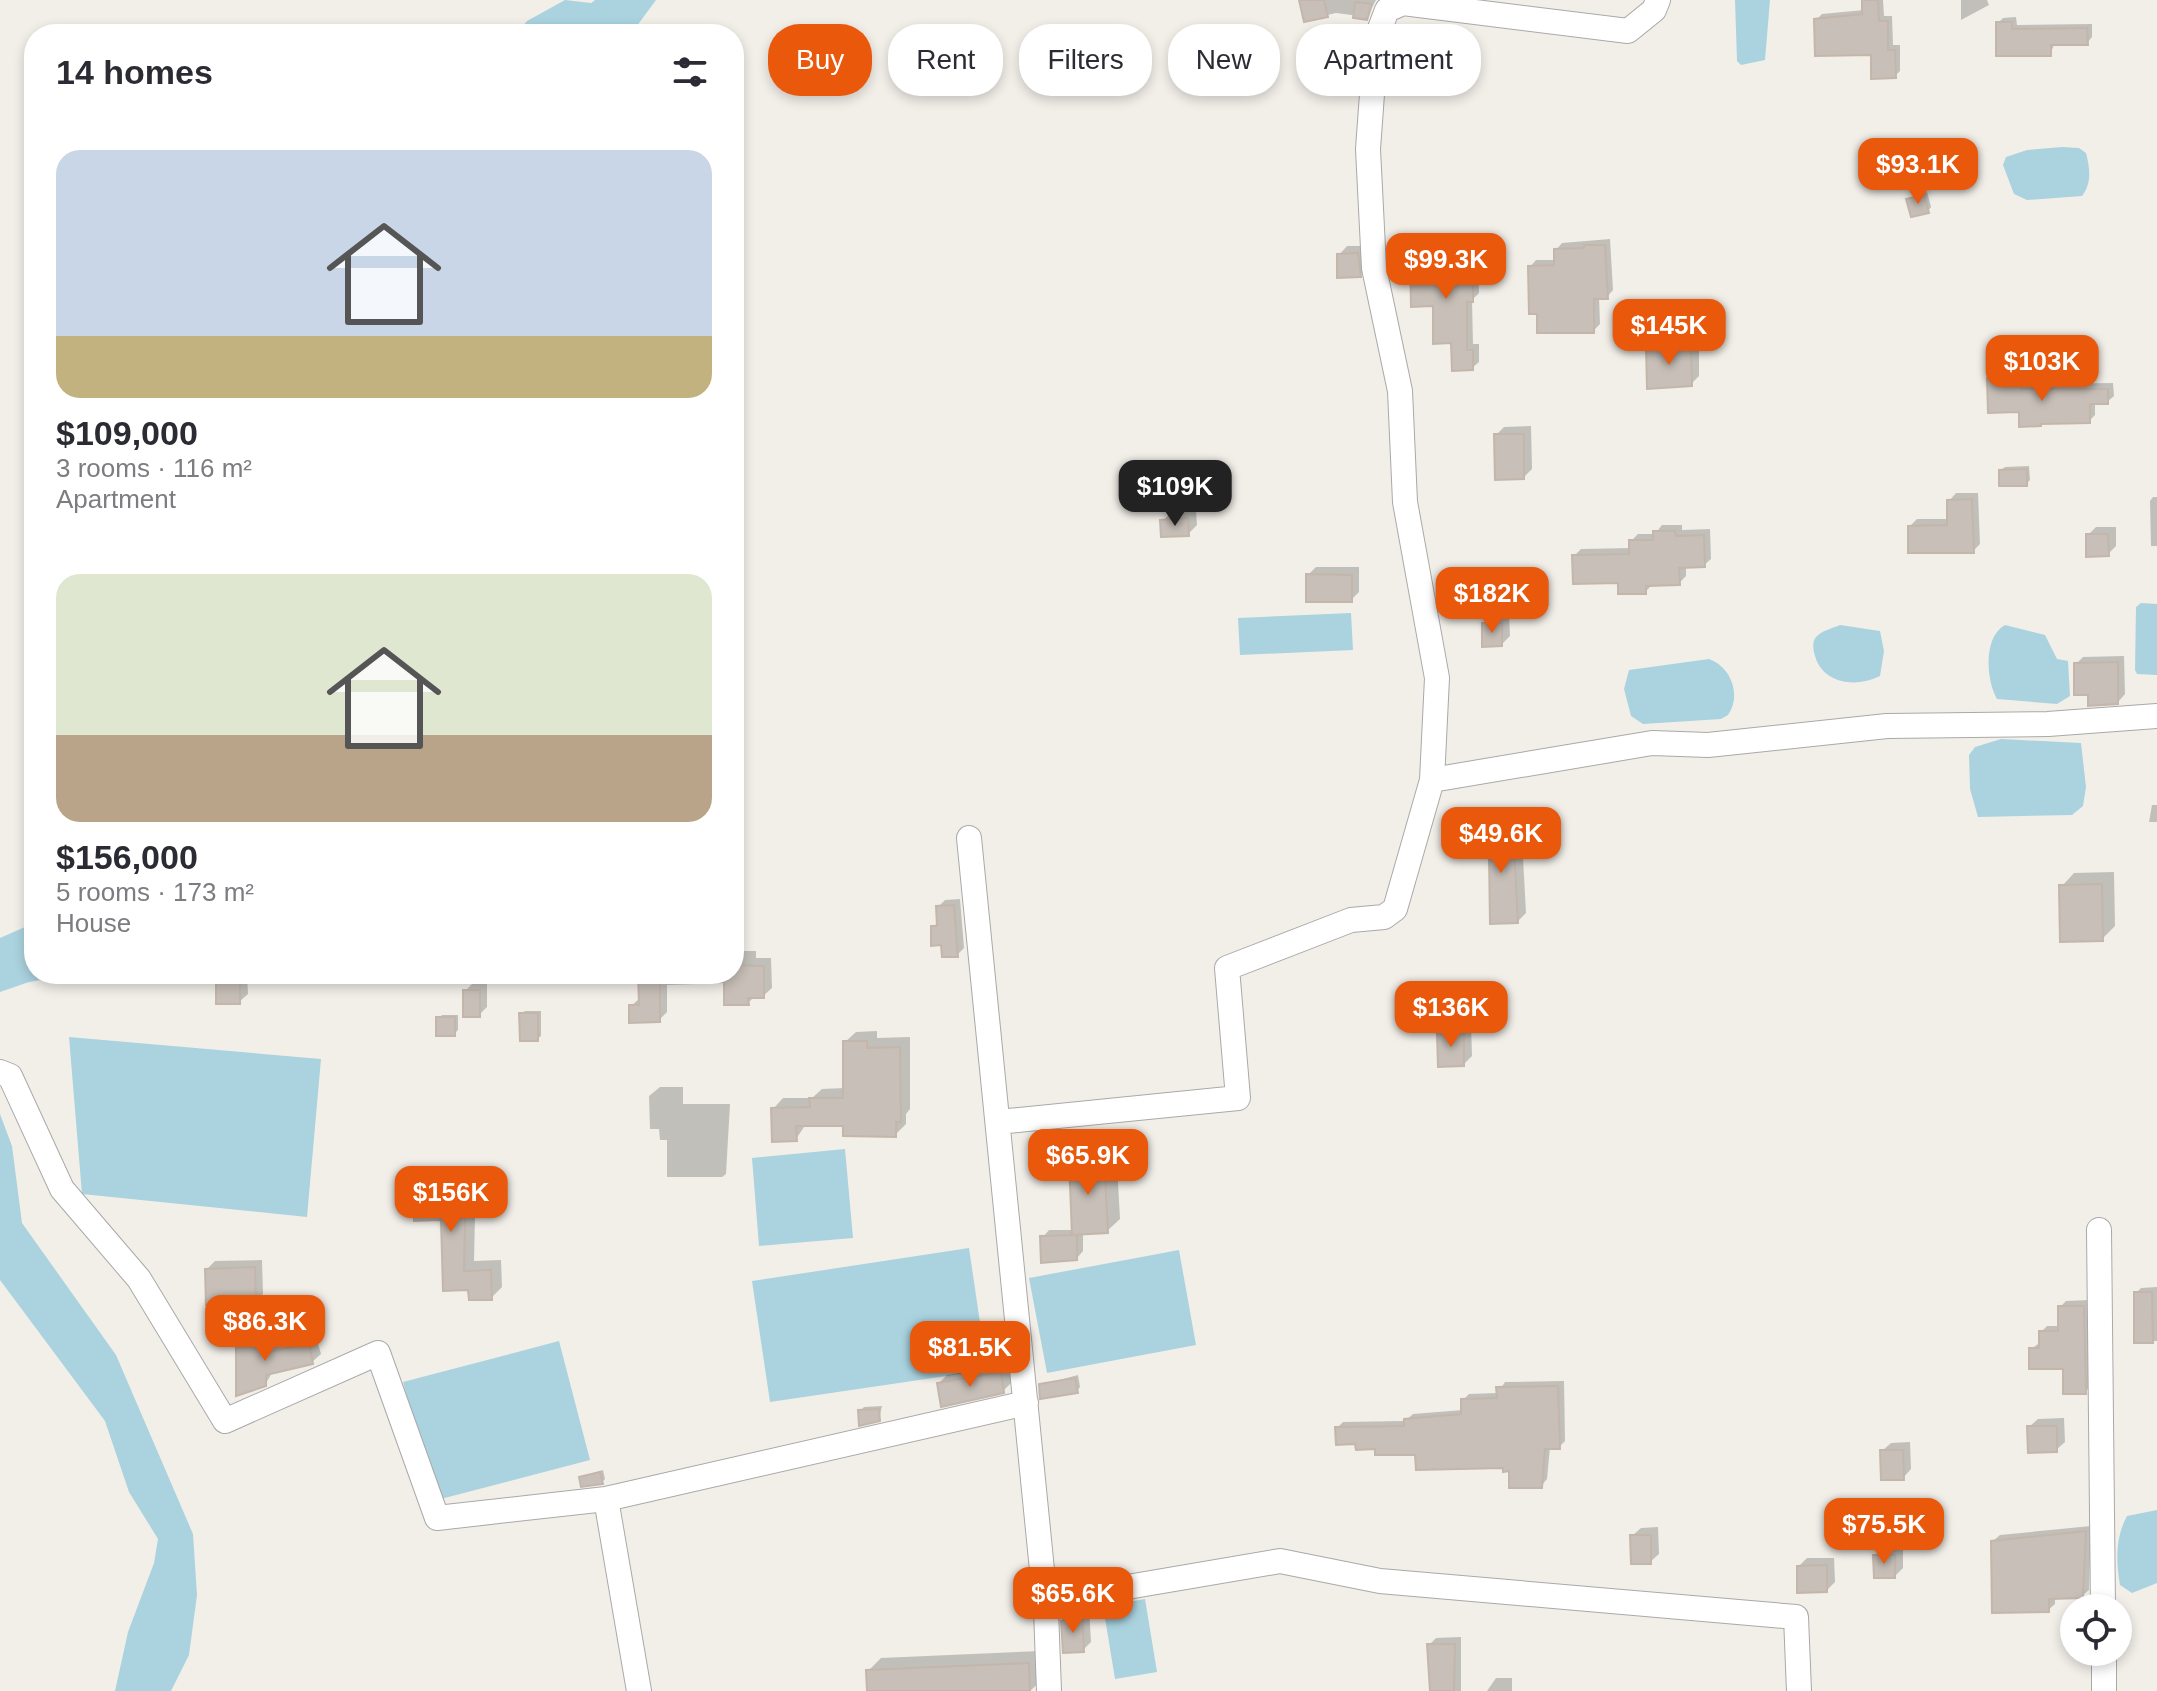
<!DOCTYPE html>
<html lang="en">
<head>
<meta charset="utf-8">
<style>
  body { margin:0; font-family:Helvetica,sans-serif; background:#f7f7f7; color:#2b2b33; height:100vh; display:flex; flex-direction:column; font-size:30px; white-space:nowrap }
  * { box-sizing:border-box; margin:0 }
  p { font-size:26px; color:#7c7c81 }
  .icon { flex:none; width:44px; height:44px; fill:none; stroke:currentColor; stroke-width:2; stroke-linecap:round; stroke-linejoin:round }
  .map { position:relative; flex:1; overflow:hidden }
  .side { position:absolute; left:24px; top:24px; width:720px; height:960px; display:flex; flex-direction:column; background:#fff; border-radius:32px; box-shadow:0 4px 12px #0003 }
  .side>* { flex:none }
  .top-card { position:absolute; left:768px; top:24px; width:760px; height:72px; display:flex; gap:16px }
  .buttons { position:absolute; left:2060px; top:1594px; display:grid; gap:16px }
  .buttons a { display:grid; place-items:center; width:72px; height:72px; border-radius:50%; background:#fff; box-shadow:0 4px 12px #0003; font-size:40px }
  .price { position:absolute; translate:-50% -68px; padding:0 18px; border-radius:16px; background:#ea580c; color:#fff; font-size:26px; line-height:52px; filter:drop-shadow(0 2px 4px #0008) }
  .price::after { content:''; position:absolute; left:50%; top:48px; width:24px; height:18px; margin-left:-12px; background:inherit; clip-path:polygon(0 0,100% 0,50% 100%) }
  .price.selected { background:#222; color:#fff }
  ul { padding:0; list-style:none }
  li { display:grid; align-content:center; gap:16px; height:424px; padding:0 32px }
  li span { display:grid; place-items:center; height:248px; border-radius:24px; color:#555 }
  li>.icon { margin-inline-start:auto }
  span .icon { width:144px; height:144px; fill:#fffc; stroke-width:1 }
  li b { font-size:34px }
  h2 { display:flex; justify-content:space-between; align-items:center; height:96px; padding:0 32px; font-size:34px }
  .tag { padding:0 28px; border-radius:32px; background:#fff; box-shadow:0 4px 12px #0003; font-size:28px; line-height:72px }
  .tag.selected { background:#ea580c; color:#fff }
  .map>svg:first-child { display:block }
  .water { fill:#aad3df }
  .shadow { fill:#0003 }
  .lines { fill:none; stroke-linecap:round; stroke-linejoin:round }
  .canal { stroke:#aad3df; stroke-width:22 }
  .building { fill:#c7bfb8; stroke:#c4b6ab; stroke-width:2 }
  .minor-casing { stroke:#a9a9a9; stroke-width:26 }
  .minor { stroke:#fff; stroke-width:24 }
</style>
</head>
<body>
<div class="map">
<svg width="2157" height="1691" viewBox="0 0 2157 1691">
  <rect width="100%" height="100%" fill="#f2efe9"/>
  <!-- water -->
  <path class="water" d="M565 0 616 6 617 0H656L631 34H516L527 21Z
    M1735 0H1770L1765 60 1741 65 1737 61Z
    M2062 147 2079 148 2086 153C2090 168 2092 183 2082 196L2027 200 2014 194 2003 165 2006 157 2027 150Z
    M2141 603 2157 604V675L2137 674 2135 670 2136 607Z
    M1351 613 1353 650 1240 655 1238 618Z
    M1840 625 1880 631 1884 651 1880 676C1856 688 1823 684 1815 656 1813 649 1812 642 1816 637 1821 631 1833 628 1840 625Z
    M2005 625 2045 635 2057 659 2068 661 2070 696 2057 704 1997 699C1986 680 1983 637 2005 625Z
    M1709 659C1731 667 1742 695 1728 715L1721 719 1643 724 1631 716 1624 689 1629 670Z
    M2001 739 2081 743 2086 787 2083 806 2072 815 1978 817 1970 789 1969 755 1975 747Z
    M34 923V974H77L29 982 0 992V938Z
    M69 1037 321 1059 307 1217 82 1194Z
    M0 1114 12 1146 22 1223 116 1355 193 1534 197 1595 189 1655 171 1691H115L128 1632 154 1563 158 1539 129 1492 105 1421 0 1280Z
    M845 1149 853 1238 759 1246 752 1158Z
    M969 1248 987 1370 770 1402 752 1281Z
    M1179 1250 1196 1345 1047 1373 1029 1278Z
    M559 1341 590 1460 433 1501 403 1382Z
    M2157 1510V1583L2132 1593 2120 1585C2116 1561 2115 1538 2127 1516Z
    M1145 1599 1157 1672 1115 1679 1103 1606Z"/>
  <!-- shadow -->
  <path class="shadow" d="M1301 0H1376L1367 17 1336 13 1305 20Z
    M1864 0H1883L1884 16H1892L1893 45H1900V71L1895 76 1873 53 1816 20 1822 14 1864 10Z
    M1961 0H1987L1989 5 1961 20Z
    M2016 17 2017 25 2092 24V37L2087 43H2055L2050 54 1998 23 2003 18Z
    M1927 192 1931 207 1928 211 1908 200Z
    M1610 239 1613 290 1607 297H1599L1600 324 1593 331 1539 312 1530 267 1536 260H1556V250L1562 243Z
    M1347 246H1366L1368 267 1360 275 1339 255Z
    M1478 250 1479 293 1472 300 1473 344H1479V362L1472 368 1412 258 1418 251Z
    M1699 339V376L1691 384 1648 348 1656 340Z
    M1995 372H2026V384L2113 383 2114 396 2107 402H2095V415L2089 421 2021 410 1989 378Z
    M1531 426 1532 469 1524 477 1496 435 1504 427Z
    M2029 466 2030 480 2026 484 2001 470 2005 467Z
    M1956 493H1978L1980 544 1973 551 1910 526 1917 519H1949V501Z
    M2153 497H2157V546H2151L2150 501Z
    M1196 511 1197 525 1188 534 1163 521 1171 512Z
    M1662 525H1682V530L1710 529 1711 559 1704 565 1686 566V576L1679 583 1653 584 1645 592 1574 556 1581 549 1631 548V541L1638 534H1655Z
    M2096 527H2116V546L2108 554 2088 535Z
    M1316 567H1359V592L1351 600 1308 575Z
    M1492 616H1509L1510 636 1502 644 1484 624Z
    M2124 656 2125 694 2118 702 2090 693 2076 664 2083 657Z
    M2152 805H2157V822H2149Z
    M1521 821 1526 913 1518 921 1484 830 1492 822Z
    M2114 872 2115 926 2102 939 2062 886 2074 873Z
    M960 899 964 948 957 955 943 943 933 927 939 921 938 907 945 900Z
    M734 951H756V958H771L772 988 763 996H755L748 1003 726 983 667 985V1012L659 1020 631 1006 640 998V974H734Z
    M222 974H247L248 994 239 1002 218 977Z
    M473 983H487V1007L479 1015 465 991Z
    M525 1011H541V1036L537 1039 521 1014Z
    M442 1015H458V1030L454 1034 438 1018Z
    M1471 1024 1472 1056 1464 1064 1439 1033 1447 1025Z
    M877 1031V1038L910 1037V1109L906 1114V1124L895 1135 845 1124H806L796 1139 773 1109 783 1098H812L822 1089 845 1088V1042L856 1032Z
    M660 1087H683V1104H730L726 1174 722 1177H667V1140H660L659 1129H650L649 1096Z
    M1116 1146 1120 1219 1107 1231 1083 1232V1251L1077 1258 1043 1237 1049 1230H1074L1071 1161 1083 1148Z
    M476 1169 474 1261 501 1260 502 1287 491 1298 470 1288 443 1218 415 1181 426 1170Z
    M262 1260 263 1294 255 1302 207 1269 215 1261Z
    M2157 1287V1341H2136V1293L2141 1288Z
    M2089 1300 2091 1386 2085 1392 2065 1367 2031 1349 2041 1342V1332L2047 1326H2060V1307L2066 1301Z
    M246 1333H273V1346L316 1336 321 1354 312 1362 273 1371 265 1385 238 1341Z
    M1008 1365 1011 1383 1003 1391 939 1383 947 1375Z
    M1078 1375 1080 1387 1077 1391 1041 1385Z
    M1564 1381 1565 1441 1559 1447H1550L1547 1479 1541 1486 1505 1466 1377 1447 1357 1441 1337 1428 1343 1422 1405 1421 1413 1414 1463 1410V1400L1469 1394 1498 1393 1505 1382Z
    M882 1406 879 1419 860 1411 864 1407Z
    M2064 1418 2065 1442 2056 1450 2029 1427 2038 1419Z
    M1910 1442 1911 1469 1903 1478 1882 1451 1891 1443Z
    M603 1470 605 1479 602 1482 581 1477Z
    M2091 1526 2089 1590 2082 1596 2055 1597V1604L2048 1610 1993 1541 2000 1535Z
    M1658 1527 1659 1554 1650 1562 1632 1536 1641 1528Z
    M1903 1547V1568L1895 1576 1875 1556 1884 1548Z
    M1807 1558H1834L1835 1582 1827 1590 1799 1566Z
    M1089 1607 1091 1642 1083 1650 1063 1622 1072 1613Z
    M1461 1637V1691H1431L1429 1645 1436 1638Z
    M1041 1651 1043 1679 1030 1691H869L868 1671 881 1658Z
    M1496 1678H1512V1691H1487Z"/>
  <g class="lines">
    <!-- canal -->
    <path class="canal" d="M572 34 612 0"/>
  </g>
  <!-- building -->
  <path class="building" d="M1299 0H1324L1328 17 1304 22Z
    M1862 0H1878L1879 21H1888V50H1895L1896 78 1871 79V55L1815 56 1814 19 1862 14Z
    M1355 2 1372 4 1367 20 1353 18Z
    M1996 22H2012V29L2087 28 2088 45H2051V56H1996Z
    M1924 195 1929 213 1911 217 1906 199Z
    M1584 245H1605L1608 299H1594V333H1537V314H1529L1528 266 1554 265V249L1584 248Z
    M1358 253 1361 277 1337 278V254Z
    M1473 256V302H1467V350H1473V370L1452 371 1451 343 1433 344V306L1411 307 1410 257Z
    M1646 347H1691L1692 386 1647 389Z
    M2021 377V389H2108V404H2090V423L2041 424V426L2019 427V412L1988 413 1987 378Z
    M1494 434H1524V479L1495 480Z
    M2027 469V486H1999V470Z
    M1972 499 1974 553H1908V526L1947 525V500Z
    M1188 518 1189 536 1161 537 1160 520Z
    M1653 531H1675L1676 536 1704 535 1705 567 1679 568 1680 585 1646 586V594H1618V583L1573 584 1572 555 1629 554V540H1653Z
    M2086 534H2108L2109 556 2086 557Z
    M1306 574 1352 575V602H1306Z
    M1482 623H1502V646L1482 647Z
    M2118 662V704L2088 706V695H2074V663Z
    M1482 829H1513L1518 923 1490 924 1489 854H1482Z
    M2102 884 2103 941 2060 942 2059 885Z
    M954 905 958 957H942L941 945 931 946V926H937L936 906Z
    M734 965 764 966V998H748L749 1005H724V974H734Z
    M638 974H660V1022L629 1023V1005H639Z
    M216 976H240V1004H216Z
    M463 990H480V1017H463Z
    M519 1013H538V1041H520Z
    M436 1017H455V1036H436Z
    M1437 1032H1464V1066L1438 1067Z
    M843 1041H867V1048L900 1047 901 1122H896V1137L843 1136V1126H796L797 1141 772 1142 771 1108 810 1107 809 1098H843Z
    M1104 1158 1108 1233 1072 1235 1069 1160Z
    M466 1179 464 1271 491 1270 492 1300H469L468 1290 443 1291 441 1220 414 1221 413 1181Z
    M1077 1235V1260L1041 1263 1040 1236Z
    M255 1267 256 1304 206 1305 205 1269Z
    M2134 1292H2152L2153 1343H2134Z
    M2058 1306H2084L2086 1394H2063V1369H2029V1348H2039V1331H2058Z
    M236 1340H266V1353L309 1343 313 1364 266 1375V1386L236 1396Z
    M1001 1372 1004 1393 941 1407 937 1383Z
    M1075 1378 1078 1393 1040 1399 1039 1384Z
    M1558 1386 1560 1449H1545L1542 1488H1509V1471L1503 1472V1468L1416 1470 1415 1455H1375V1449L1356 1450 1355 1444 1336 1445 1335 1427 1404 1426V1419L1461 1414V1399L1497 1398 1496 1387Z
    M879 1409 880 1421 859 1426 858 1410Z
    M2027 1426H2057V1452L2028 1453Z
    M1880 1450H1903L1904 1480H1881Z
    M600 1472 603 1484 581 1487 579 1477Z
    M2086 1531 2083 1598 2049 1599V1612L1992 1613 1991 1541Z
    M1630 1535H1651V1564H1631Z
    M1873 1555H1895V1578H1874Z
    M1827 1565V1592L1797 1593V1566Z
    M1082 1614 1084 1652 1063 1653 1061 1621Z
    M1427 1644H1455L1454 1691H1430Z
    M1029 1663 1030 1691H867L866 1670Z"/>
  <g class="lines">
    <defs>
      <path id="minor" d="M1432 780 1437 678 1405 502 1400 391 1374 268 1368 149 1376 39 1387 10 1403 3 1628 31 1654 10 1658 0
        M969 838 1046 1610 1049 1691
        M0 1072 10 1076 62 1189 139 1279 225 1421 378 1353 437 1518 606 1499 1026 1403
        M998 1122 1238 1098 1227 968 1351 920 1384 917 1395 909 1432 780 1652 743 1708 745 1887 726 2048 724 2157 716
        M2099 1230 2103 1608
        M606 1499 639 1691
        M1046 1610 1104 1591 1280 1561 1380 1581 1796 1617 1799 1691
        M2104 1652V1691"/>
    </defs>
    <!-- minor casing -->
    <use href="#minor" class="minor-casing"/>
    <!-- minor -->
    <use href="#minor" class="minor"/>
  </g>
</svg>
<div class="buttons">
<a><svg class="icon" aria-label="locate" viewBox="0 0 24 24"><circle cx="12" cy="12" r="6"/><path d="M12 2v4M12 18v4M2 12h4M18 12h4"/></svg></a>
</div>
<b class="price" style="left:1918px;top:206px">$93.1K</b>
<b class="price" style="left:1446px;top:301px">$99.3K</b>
<b class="price" style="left:1669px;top:367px">$145K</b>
<b class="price" style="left:2042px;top:403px">$103K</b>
<b class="price selected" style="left:1175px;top:528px">$109K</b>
<b class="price" style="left:1492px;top:635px">$182K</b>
<b class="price" style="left:1501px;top:875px">$49.6K</b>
<b class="price" style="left:1451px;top:1049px">$136K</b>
<b class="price" style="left:1088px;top:1197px">$65.9K</b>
<b class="price" style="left:451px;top:1234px">$156K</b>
<b class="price" style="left:265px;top:1363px">$86.3K</b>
<b class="price" style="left:970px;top:1389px">$81.5K</b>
<b class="price" style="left:1884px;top:1566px">$75.5K</b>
<b class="price" style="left:1073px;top:1635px">$65.6K</b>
<div class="top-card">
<a class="tag selected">Buy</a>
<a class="tag">Rent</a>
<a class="tag">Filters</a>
<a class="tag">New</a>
<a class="tag">Apartment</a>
</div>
<section class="side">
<h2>14 homes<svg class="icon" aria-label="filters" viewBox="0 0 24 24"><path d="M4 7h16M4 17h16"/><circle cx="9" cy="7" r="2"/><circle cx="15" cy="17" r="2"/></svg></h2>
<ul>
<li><span style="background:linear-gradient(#c9d6e8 75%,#c2b280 0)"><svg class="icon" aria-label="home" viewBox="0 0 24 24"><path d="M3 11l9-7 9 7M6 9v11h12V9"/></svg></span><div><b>$109,000</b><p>3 rooms · 116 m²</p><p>Apartment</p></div></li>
<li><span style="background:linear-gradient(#dfe7d0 65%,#b9a48a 0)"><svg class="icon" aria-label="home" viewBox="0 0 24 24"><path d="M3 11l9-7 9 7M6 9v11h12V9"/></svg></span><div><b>$156,000</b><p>5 rooms · 173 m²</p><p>House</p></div></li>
</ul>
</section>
</div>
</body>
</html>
